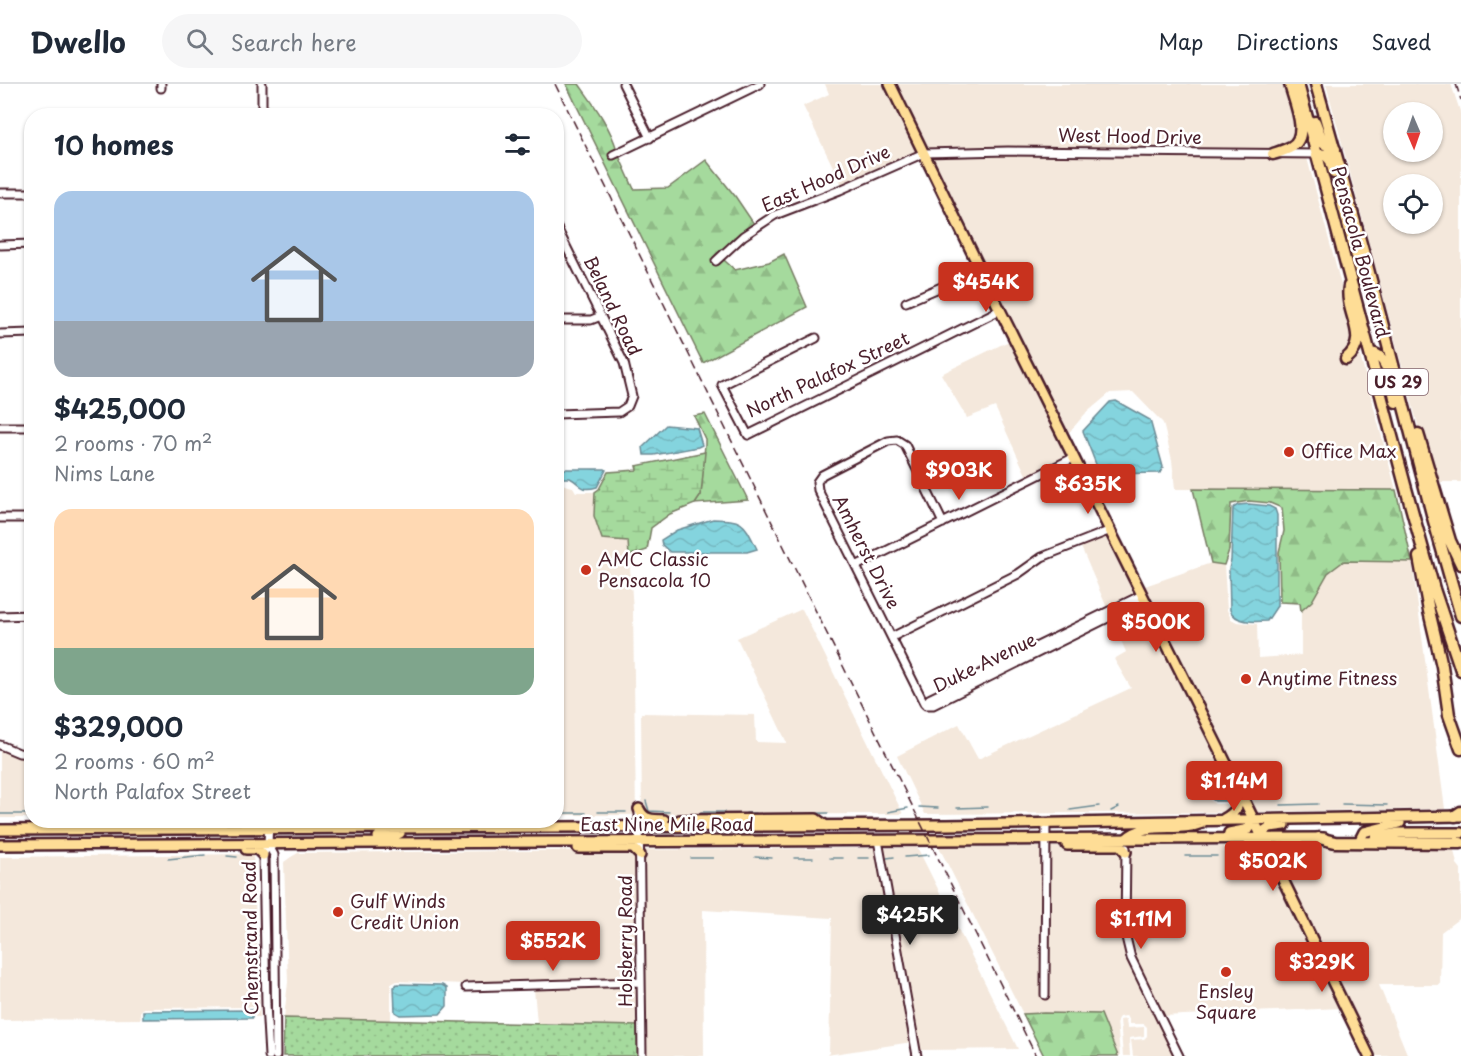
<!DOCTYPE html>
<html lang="en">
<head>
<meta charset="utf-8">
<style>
  body { margin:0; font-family:"Playpen Sans",sans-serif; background:#f6f6f7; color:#1f2937; height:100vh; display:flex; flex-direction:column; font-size:22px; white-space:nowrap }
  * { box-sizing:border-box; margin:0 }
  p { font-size:20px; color:#747a83 }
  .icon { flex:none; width:33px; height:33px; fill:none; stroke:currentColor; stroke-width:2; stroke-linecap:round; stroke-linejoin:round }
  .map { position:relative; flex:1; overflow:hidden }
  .sheet { position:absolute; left:24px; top:24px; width:540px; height:720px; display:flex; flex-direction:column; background:#fff; border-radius:24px; box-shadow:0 2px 4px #0004 }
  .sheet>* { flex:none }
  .needle { width:39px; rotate:178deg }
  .tools { position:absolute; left:1383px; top:18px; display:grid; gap:12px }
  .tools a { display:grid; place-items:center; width:60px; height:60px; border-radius:50%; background:#fff; box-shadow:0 2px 4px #0004; font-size:30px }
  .price { position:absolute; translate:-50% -51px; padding:0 14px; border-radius:6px; background:#c8321e; color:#fff; font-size:20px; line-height:39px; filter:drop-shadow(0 2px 3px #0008) }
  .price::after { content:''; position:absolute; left:50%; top:36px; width:18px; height:14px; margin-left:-9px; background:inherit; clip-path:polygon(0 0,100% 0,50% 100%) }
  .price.selected { background:#222; color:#fff }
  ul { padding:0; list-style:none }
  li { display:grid; align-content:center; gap:12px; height:318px; padding:0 30px }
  li span { display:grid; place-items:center; height:186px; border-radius:18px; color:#555 }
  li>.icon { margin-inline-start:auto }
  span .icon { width:108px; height:108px; fill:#fffc; stroke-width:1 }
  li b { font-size:26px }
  h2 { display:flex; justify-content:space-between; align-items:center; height:72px; padding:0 30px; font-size:26px }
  header { display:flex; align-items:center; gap:36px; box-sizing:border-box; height:84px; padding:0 30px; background:#fff; border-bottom:2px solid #e0e1e3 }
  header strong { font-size:28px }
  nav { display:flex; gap:33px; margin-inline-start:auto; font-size:21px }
  .search { width:420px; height:54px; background:#f6f6f7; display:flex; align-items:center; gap:15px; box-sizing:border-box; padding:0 21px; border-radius:33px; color:#747a83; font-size:22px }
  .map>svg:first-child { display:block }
  .built { fill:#f4e8dc; fill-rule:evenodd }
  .grass { fill:url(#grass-dots); stroke:#787c64; stroke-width:1.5 }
  .forest { fill:url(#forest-firs); stroke:#787c64; stroke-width:1.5 }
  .wetland { fill:url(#wetland-marsh); stroke:#787c64; stroke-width:1.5 }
  .water { fill:url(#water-waves); stroke:#6d8c96; stroke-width:1.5 }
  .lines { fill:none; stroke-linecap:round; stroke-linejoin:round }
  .stream { stroke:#6d8c96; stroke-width:1.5 }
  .minor-casing { stroke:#4a1f2b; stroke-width:11 }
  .major-casing { stroke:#4a1f2b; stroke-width:14 }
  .highway-casing { stroke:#4a1f2b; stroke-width:15 }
  .minor { stroke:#fff; stroke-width:7 }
  .major { stroke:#fedd96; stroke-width:9 }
  .highway { stroke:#fedd96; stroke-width:10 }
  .rail { stroke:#4a1f2b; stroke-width:1.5; stroke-dasharray:9 4.5; stroke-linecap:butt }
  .poi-dot { fill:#c8321e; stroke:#fff; stroke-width:2 }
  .labels { text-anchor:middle; stroke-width:5; stroke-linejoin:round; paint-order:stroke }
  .shield { fill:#fff; stroke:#80626b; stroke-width:1.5 }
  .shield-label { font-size:16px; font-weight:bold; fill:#4a1f2b }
  .street-label { font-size:18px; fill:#4a1f2b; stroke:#fff }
  .poi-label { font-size:18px; fill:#4a1f2b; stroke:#fff; text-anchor:start }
</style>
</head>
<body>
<header>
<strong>Dwello</strong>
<div class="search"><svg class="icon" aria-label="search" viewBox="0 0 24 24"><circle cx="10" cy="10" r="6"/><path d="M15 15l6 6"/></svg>Search here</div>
<nav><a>Map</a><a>Directions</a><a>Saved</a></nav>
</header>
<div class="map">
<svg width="1461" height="972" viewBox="0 0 1461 972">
  <defs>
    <pattern id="grass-dots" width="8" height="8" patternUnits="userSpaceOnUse" patternTransform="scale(1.5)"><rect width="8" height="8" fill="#a5da9d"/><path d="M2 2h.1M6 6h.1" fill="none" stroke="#90bb87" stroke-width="1.8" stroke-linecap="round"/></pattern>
    <pattern id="forest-firs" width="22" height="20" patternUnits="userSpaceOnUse" patternTransform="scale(1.5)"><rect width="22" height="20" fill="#a5da9d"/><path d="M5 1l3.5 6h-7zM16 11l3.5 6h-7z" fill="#90bb87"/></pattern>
    <pattern id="wetland-marsh" width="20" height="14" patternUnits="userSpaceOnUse" patternTransform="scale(1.5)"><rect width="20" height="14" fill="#a5da9d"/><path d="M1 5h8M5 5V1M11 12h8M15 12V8" fill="none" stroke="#90bb87"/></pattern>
    <pattern id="water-waves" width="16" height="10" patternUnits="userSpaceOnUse" patternTransform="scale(1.5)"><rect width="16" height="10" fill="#84d4de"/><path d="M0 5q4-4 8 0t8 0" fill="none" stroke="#74b6bf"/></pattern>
  </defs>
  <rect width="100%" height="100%" fill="#fff"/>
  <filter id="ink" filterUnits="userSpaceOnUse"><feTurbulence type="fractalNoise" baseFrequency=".0167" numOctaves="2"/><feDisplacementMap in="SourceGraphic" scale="12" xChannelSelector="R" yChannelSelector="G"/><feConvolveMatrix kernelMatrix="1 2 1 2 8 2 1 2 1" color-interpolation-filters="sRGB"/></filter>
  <g filter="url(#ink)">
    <!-- built -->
    <path class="built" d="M825 0H887L920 66 842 101 803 22 829 10Z
      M894 0H1287L1305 67 1008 64 927 65Z
      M1326 0H1451L1461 30V398H1435L1429 382ZM1394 28H1432V68H1394ZM1394 100H1432V140H1394Z
      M1008 71 1307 74 1396 406 1175 405 1172 376 1163 339 1133 308 1110 309 1085 330 1066 352 930 72Z
      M1011 256 1069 373 1027 393 995 323 967 334 941 290Z
      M557 399 573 403 576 408H595L594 432 628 457 633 526 636 731H557Z
      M1109 451 1137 509 1107 524 1081 463Z
      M1344 477 1412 478 1445 725 1252 728 1142 503 1211 479 1224 481 1227 526 1231 535 1237 538 1257 540 1258 574 1301 571V527L1312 517 1328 489Z
      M1143 521 1236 709V717L1230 728 925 730 897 672 959 640 978 675 1131 604 1114 575 1126 568 1112 536ZM1215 681 1218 683 1232 713 1228 720H1215L1209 715 1210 685Z
      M802 525 903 730 642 731 641 629 755 631 756 658 787 659 737 554Z
      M0 665 19 672 31 673V734H0Z
      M1129 762H1262L1341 924 1162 932 1134 873 1128 849Z
      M1283 762H1453L1457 780 1461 785V833L1441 848 1440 901H1379L1408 972H1372L1277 778Z
      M917 763 1018 965 920 966 882 764Z
      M939 763H1043L1042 914 1048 915 1050 763H1115L1119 766 1122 775V849L1125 869 1175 972H1133L1131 956 1144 955 1147 952V943L1144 940H1129V935L1126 932 1119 933 1117 936 1120 972H1118L1101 930H1023Z
      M876 764 912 958 827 971 829 969 832 834 703 826 704 972H645L643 766Z
      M637 766 638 894 463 900 397 897 391 900V937L284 934 288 898 284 778 291 773 298 769Z
      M253 770 260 933H255V926L252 923 143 924 140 928 141 935 0 936V773Z
      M638 901 639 942 537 939 534 905Z
      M1126 935 1127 944 1144 943V952L1129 954 1130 972H1123L1120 936Z"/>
    <!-- grass -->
    <path class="grass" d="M284 934 639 942V972H283Z"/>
    <!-- forest -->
    <path class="forest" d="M566 0H579C594 21 610 42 617 66L609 70 611 76 619 72 634 105 668 104 706 76 735 112 754 140 728 161 712 177 716 181 725 173 724 176 735 186 769 178 784 170 807 223 703 279Z
      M705 330 748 416 695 420 701 411 705 360V355L694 332Z
      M1193 405 1396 406 1412 478 1344 477 1328 489 1312 517 1301 527 1300 519 1280 518 1279 468 1284 447 1282 424 1270 419 1249 417 1231 420 1229 466 1224 481 1211 479Z
      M1044 929 1101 930 1118 972H1044L1023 930Z"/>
    <!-- wetland -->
    <path class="wetland" d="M705 368 701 411 695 420 670 430 651 444 647 466 629 472 628 457 602 455 594 432 595 408 599 405 608 388 637 386 636 382Z"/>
    <!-- water -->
    <path class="water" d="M1116 317 1150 336 1163 383 1160 389 1102 390 1099 388 1083 347 1110 318Z
      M666 341 697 344 702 361 698 363 654 371H644L643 363Z
      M557 385H605L606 386 597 403C579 408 582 400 570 394H557Z
      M1249 420 1269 422 1275 425 1277 431V522L1267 537C1254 538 1235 539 1230 526L1229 485 1231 476 1233 424 1238 421Z
      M713 435C744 436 743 437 757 465L747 468H670L662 461 661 456 677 446Z
      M1215 684 1230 715 1228 717H1215L1212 715 1213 685Z
      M397 900 442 901 447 904V922L440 930 400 931 395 928 394 903Z
      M252 926V934L143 935V927Z"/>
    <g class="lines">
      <!-- stream -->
      <path class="stream" d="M646 717 649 727 669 728
        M1342 720 1387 721
        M1281 721 1318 720
        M919 723 938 724
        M957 724 987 723
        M1070 726 1099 722
        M1111 727 1119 723
        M598 728H626
        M701 728H724
        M888 728 908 724
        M565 729H586
        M746 729H756
        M0 730H32
        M781 730 828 729
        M227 772 237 773
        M1185 772H1217
        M755 773 772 774
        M905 773 929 771
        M691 774H713
        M794 774H813
        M830 774H843
        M858 774H869
        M887 774 894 773
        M168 775 205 771"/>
      <defs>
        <path id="minor" d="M161 0V4
          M262 0V32
          M623 0 650 54
          M50 31V32
          M613 71 760 0
          M0 109H32
          M556 142 624 279 632 312 628 322 619 328 556 330
          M0 161 32 160
          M716 177 743 152 775 131 840 106 924 69 1008 67 1318 70
          M906 218 981 186
          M556 236H591L601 232
          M0 250 32 249
          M816 254 722 301 748 351 1000 226
          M0 343H32
          M0 434H32
          M856 482 1073 374
          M0 532 32 531
          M892 553 1018 490 1042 473 1111 446
          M926 621 924 619 818 406 817 398 822 391 888 357 897 356 905 361 943 439
          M926 621 929 615 1142 511
          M926 621H933L1144 516
          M0 661 19 669 32 670
          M639 726 642 972
          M269 736 268 760 263 771 266 920 269 972
          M878 756 917 972
          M268 760 274 771 276 972
          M1126 764 1125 849 1131 874 1179 972
          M466 903 641 898
          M1045 911 1046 739"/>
        <path id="major" d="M890 0 1000 226 1222 671 1369 972
          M639 725C644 736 652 736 664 736
          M1224 735C1235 729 1239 723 1240 711
          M279 736 288 738 353 737 365 741
          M680 736 816 735 826 742
          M0 746 947 741 1461 732
          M1229 749 1249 745 1253 736
          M378 753H390L400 749
          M1262 754 1264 747 1270 743 1285 741
          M1361 754 1364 748 1400 739
          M1375 754 1399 749H1461
          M1126 755C1146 736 1178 749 1202 739
          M0 761 1324 754
          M1067 761H1120L1126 768
          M578 764H633L640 771
          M246 765H257L263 771
          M1278 783C1277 770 1278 761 1291 755"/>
        <path id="highway" d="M1298 0 1405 401 1434 505 1461 586
          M1316 0 1367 181 1432 430 1461 532
          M1315 38 1323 59 1335 65
          M1273 70C1279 68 1286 66 1291 63 1311 52 1294 17 1290 0
          M1317 70 1326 71 1331 77 1334 89
          M1340 110 1362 191 1370 203
          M1370 269C1389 270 1392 303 1396 318
          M1346 275C1372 254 1344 230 1349 202
          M1418 350 1450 457 1461 480
          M1419 473 1429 527 1442 582 1449 631 1461 665
          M1455 732 1461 728
          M1319 754 1335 758 1461 759"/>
      </defs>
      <!-- minor casing -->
      <use href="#minor" class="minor-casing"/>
      <!-- major casing -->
      <use href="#major" class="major-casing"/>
      <!-- highway casing -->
      <use href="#highway" class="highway-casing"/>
      <!-- minor -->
      <use href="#minor" class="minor"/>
      <!-- major -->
      <use href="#major" class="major"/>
      <!-- highway -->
      <use href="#highway" class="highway"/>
      <!-- rail -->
      <path class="rail" d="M555 0 1036 972
        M1456 0 1461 16"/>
    </g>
  </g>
  <!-- markers -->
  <g class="poi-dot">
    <circle cx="1289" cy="368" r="6"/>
    <circle cx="586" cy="486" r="6"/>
    <circle cx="1246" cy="595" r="6"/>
    <circle cx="338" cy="828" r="6"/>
    <circle cx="1226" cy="888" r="6"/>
  </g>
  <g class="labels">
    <!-- shield labels -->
    <rect class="shield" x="1368" y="285" width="60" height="26" rx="4.5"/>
    <g class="shield-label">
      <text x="1398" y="304">US 29</text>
    </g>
    <!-- street labels -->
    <g class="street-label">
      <text transform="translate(1130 53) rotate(1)" y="6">West Hood Drive</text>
      <text transform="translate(826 95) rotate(-24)" y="6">East Hood Drive</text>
      <text transform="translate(1360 168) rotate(75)" y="6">Pensacola Boulevard</text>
      <text transform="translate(612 222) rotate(64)" y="6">Beland Road</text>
      <text transform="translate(828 291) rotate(-25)" y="6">North Palafox Street</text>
      <text transform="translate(866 468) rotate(63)" y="6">Amherst Drive</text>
      <text transform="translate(985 579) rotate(-26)" y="6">Duke Avenue</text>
      <text x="667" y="747">East Nine Mile Road</text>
      <text transform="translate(251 854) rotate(-91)" y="6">Chemstrand Road</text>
      <text transform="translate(626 857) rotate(-90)" y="6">Holsberry Road</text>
    </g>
    <!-- poi labels -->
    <g class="poi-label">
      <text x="1301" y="374">Office Max</text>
      <text x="598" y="482">AMC Classic<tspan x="598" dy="21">Pensacola 10</tspan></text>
      <text x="1258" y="601">Anytime Fitness</text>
      <text x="350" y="824">Gulf Winds<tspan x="350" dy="21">Credit Union</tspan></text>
      <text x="1226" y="914" text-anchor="middle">Ensley<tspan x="1226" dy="21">Square</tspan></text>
    </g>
  </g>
</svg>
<div class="tools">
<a><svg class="needle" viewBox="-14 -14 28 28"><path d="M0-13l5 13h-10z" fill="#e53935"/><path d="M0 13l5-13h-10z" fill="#747a83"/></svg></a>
<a><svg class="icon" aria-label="locate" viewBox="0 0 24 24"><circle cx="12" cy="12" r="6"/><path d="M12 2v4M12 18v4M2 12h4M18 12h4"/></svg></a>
</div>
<b class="price" style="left:986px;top:229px">$454K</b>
<b class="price" style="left:959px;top:417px">$903K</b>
<b class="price" style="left:1088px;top:431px">$635K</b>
<b class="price" style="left:1156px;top:569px">$500K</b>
<b class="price" style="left:1234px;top:728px">$1.14M</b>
<b class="price" style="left:1273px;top:808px">$502K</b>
<b class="price selected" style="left:910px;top:862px">$425K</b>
<b class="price" style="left:1141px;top:866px">$1.11M</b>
<b class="price" style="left:553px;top:888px">$552K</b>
<b class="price" style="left:1322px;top:909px">$329K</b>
<section class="sheet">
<h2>10 homes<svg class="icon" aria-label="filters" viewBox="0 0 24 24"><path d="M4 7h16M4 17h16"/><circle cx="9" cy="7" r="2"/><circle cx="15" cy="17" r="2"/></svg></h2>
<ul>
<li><span style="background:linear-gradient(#a9c7e8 70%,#9aa5b1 0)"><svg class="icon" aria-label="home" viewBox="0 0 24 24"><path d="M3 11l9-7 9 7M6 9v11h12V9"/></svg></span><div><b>$425,000</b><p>2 rooms · 70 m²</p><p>Nims Lane</p></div></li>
<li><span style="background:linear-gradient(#ffd9b3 75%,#7fa58c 0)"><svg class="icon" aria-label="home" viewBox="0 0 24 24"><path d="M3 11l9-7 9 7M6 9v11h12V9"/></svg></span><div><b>$329,000</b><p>2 rooms · 60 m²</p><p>North Palafox Street</p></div></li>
</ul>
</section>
</div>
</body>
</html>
